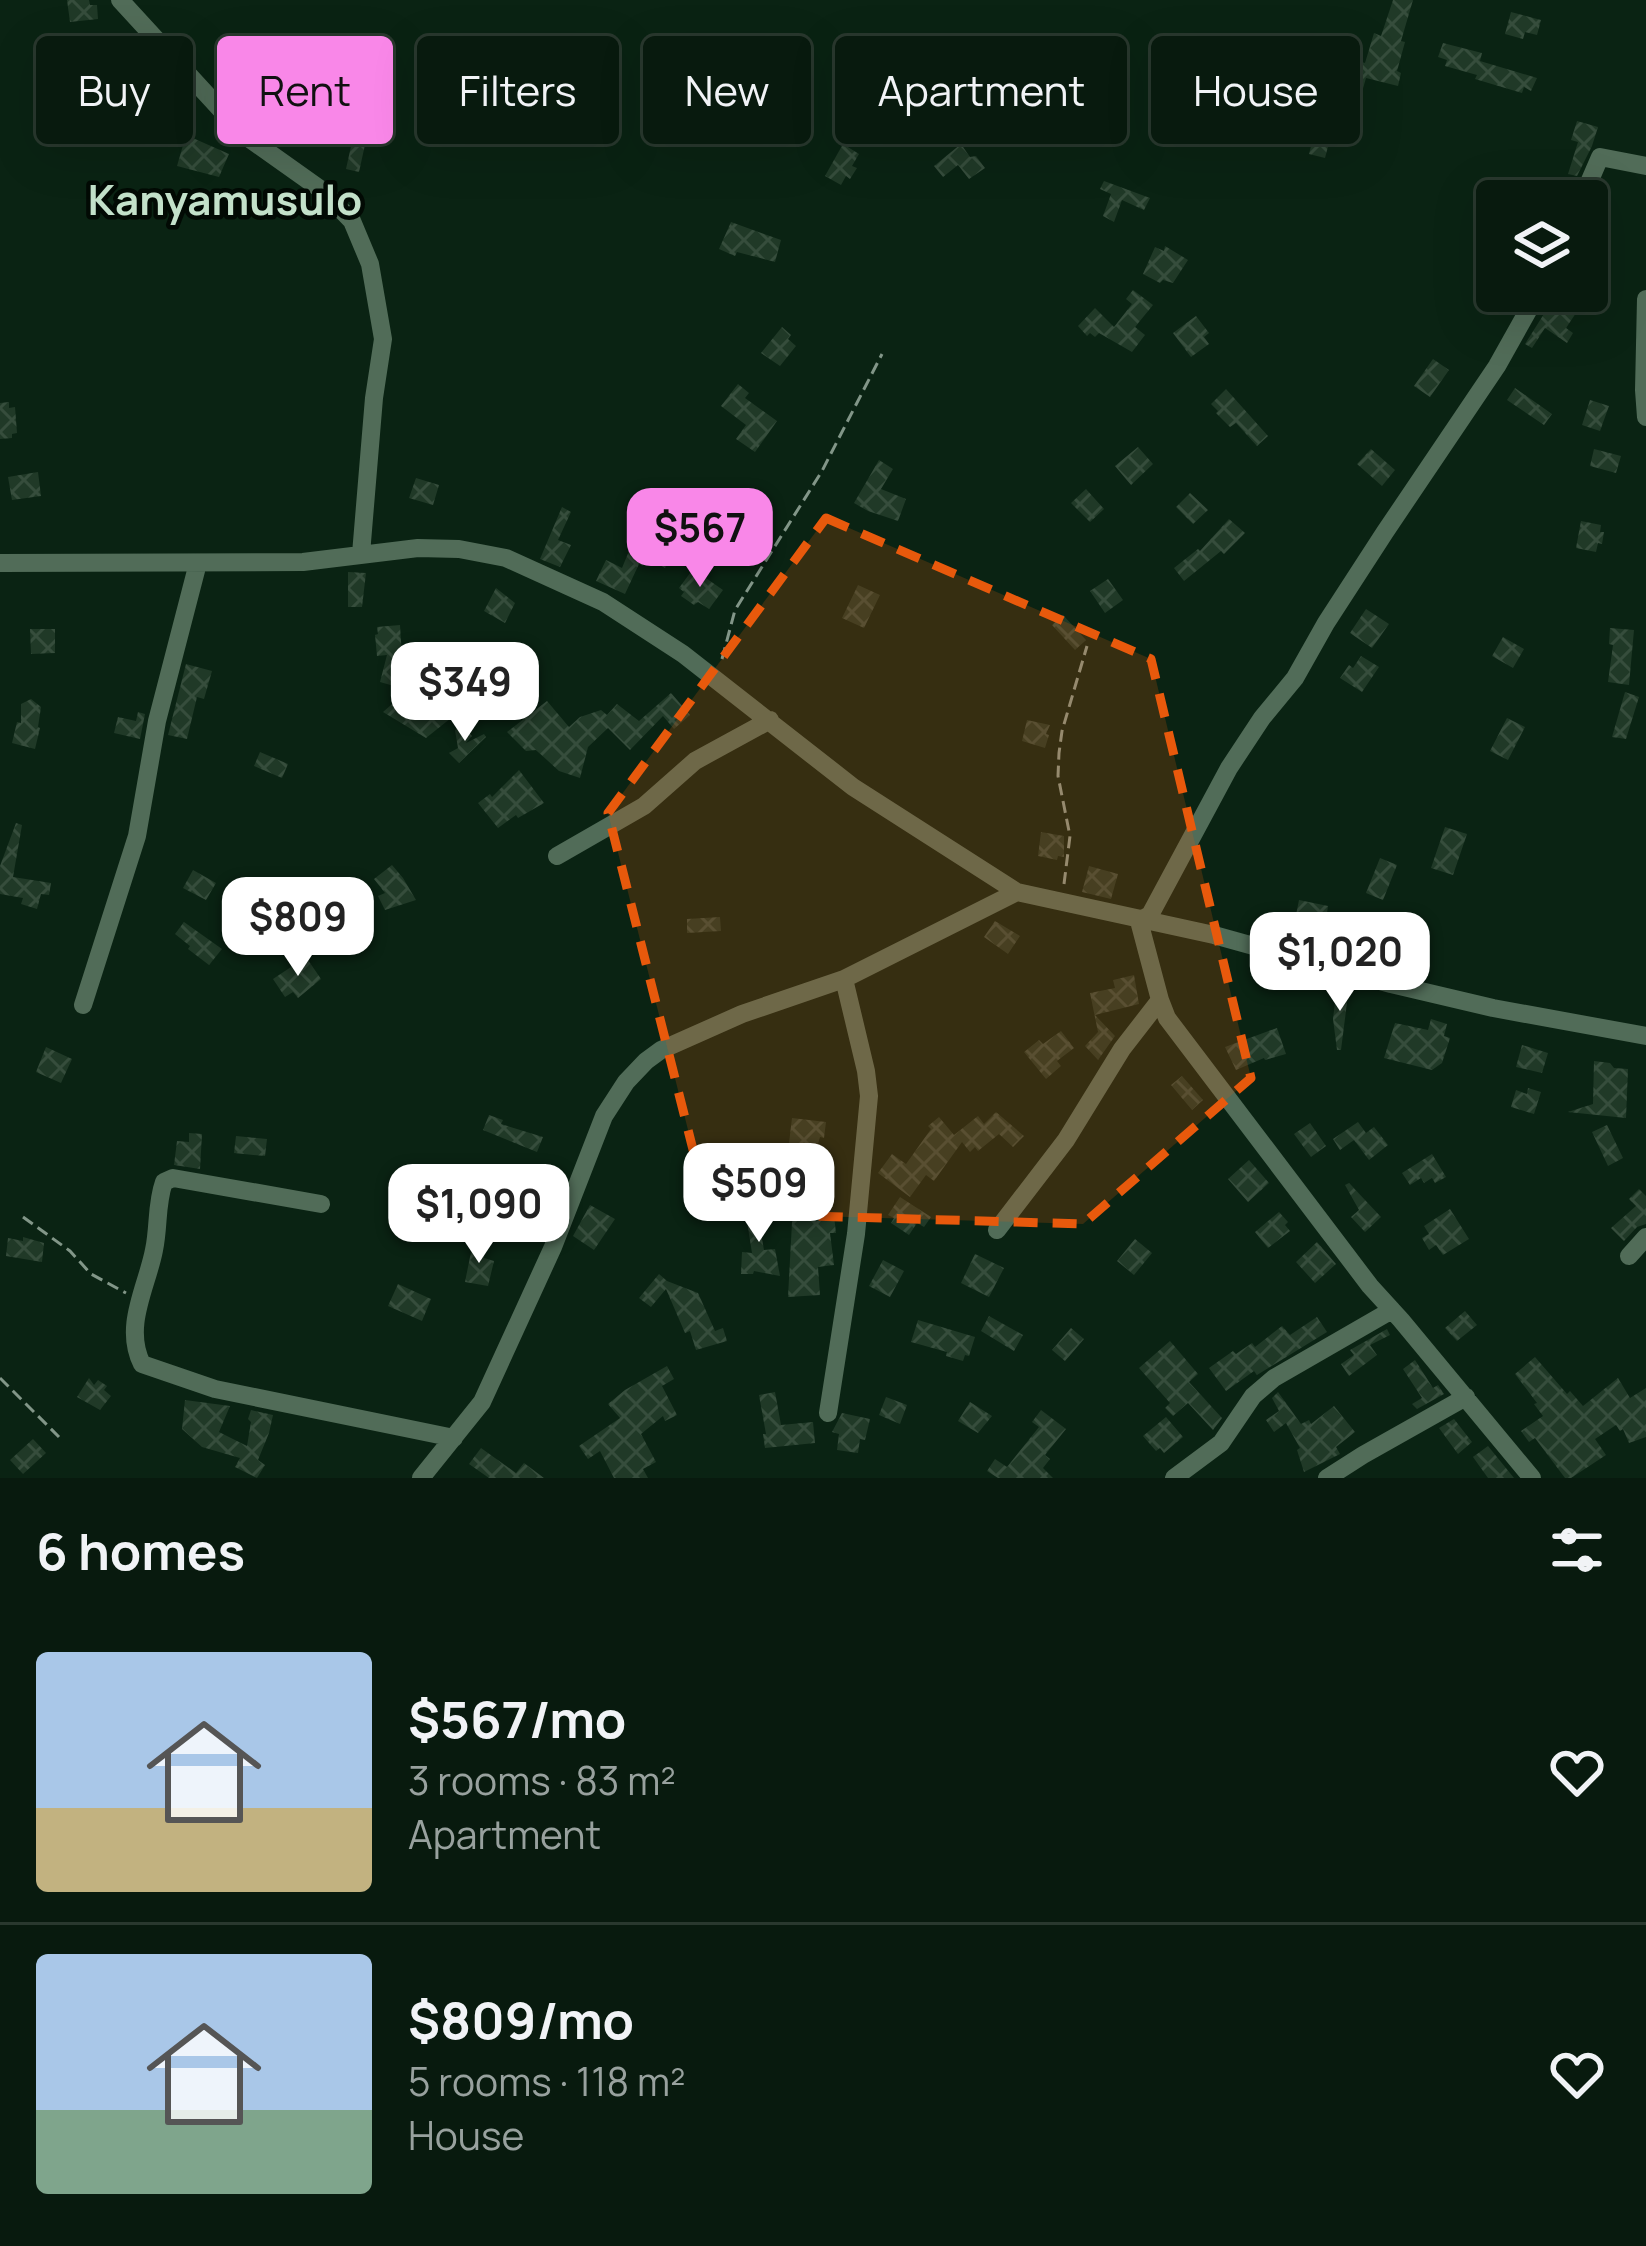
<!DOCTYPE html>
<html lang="en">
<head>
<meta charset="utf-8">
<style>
  body { margin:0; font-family:Manrope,sans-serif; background:#16271c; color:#f1f3f6; height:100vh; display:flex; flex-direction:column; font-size:45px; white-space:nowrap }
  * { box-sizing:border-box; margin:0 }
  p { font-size:39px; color:#98a19e }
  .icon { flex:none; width:66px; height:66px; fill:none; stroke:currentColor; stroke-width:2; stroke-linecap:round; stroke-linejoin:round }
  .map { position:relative; height:1478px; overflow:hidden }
  .drawer { display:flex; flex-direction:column; background:#081a0e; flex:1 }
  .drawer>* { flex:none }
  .top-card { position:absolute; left:36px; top:36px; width:1575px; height:108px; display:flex; gap:24px }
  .fabs { position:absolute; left:1476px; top:180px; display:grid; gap:24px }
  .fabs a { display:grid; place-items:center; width:132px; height:132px; border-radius:12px; background:#081a0e; box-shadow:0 12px 48px #0002,0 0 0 3px #29382e; font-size:60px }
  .price { position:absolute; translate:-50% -102px; padding:0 27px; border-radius:24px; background:#fff; color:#222; font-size:39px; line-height:78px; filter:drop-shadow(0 3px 6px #0008) }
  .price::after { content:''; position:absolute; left:50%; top:72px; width:36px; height:27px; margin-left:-18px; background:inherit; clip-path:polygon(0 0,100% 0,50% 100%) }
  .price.selected { background:#f987e8; color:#111 }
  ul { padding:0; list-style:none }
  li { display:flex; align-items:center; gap:36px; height:300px; padding:0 36px }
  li+li { border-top:3px solid #29382e }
  li span { display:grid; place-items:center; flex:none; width:336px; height:240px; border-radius:12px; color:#555 }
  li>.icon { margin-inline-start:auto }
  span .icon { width:144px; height:144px; fill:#fffc; stroke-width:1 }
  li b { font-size:51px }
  h2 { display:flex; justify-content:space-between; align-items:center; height:144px; padding:0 36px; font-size:51px }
  .pill { padding:0 42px; border-radius:12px; background:#081a0e; box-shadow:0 12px 48px #0002,0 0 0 3px #29382e; font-size:42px; line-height:108px }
  .pill.selected { background:#f987e8; color:#111 }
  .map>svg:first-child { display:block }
  .building { fill:url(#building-cross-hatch) }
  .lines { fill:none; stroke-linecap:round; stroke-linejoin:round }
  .path { stroke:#829688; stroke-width:3; stroke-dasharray:12 6; stroke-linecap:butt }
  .minor { stroke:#516c58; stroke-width:18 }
  .marked { fill:#e8590c; fill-opacity:0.2; stroke:#e8590c; stroke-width:9; stroke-dasharray:24 15; stroke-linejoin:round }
  .labels { text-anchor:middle; stroke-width:9; stroke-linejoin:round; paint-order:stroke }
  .quarter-label { font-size:42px; font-weight:bold; fill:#c3e1ca; stroke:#020a04 }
</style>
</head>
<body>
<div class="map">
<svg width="1646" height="1478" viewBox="0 0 1646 1478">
  <defs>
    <pattern id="building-cross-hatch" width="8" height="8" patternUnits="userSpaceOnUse" patternTransform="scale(3)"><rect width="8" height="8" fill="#203927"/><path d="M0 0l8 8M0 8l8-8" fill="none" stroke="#364d3c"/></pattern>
  </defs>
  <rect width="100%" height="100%" fill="#0a2313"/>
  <!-- building -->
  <path class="building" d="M67 0H89L90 5H97L98 19 70 22Z
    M1393 0H1413L1401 41 1405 42 1397 71 1401 73 1398 86 1366 78 1360 99 1317 88 1323 65 1329 67 1333 53 1365 63 1374 33 1381 36Z
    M1511 12 1541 20 1537 35 1525 32 1523 39 1505 34Z
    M1443 43 1482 53 1480 61 1537 78 1531 91 1524 87 1522 93 1475 79 1477 75 1445 66 1447 60 1438 57Z
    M1270 68 1300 75 1293 100 1265 95Z
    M246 80 276 89 274 104 242 94Z
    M918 101 933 122 914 135 900 112Z
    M1577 121 1598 127 1592 146 1577 176 1568 174 1578 142 1571 140Z
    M1316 127 1332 131 1325 158 1309 154Z
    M355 128 368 131 359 172 346 169Z
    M186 135 229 154 219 177 177 166Z
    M843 144 859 154 852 166 857 168 850 179 846 176 841 185 825 176Z
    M961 144 970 157 976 156 985 168 969 179 958 165 943 177 934 166Z
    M1104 181 1150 198 1144 210 1122 200 1114 222 1103 216 1111 194 1100 189Z
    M731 222 781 240 775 262 737 252 735 256 719 249Z
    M1165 246 1188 260 1173 283 1163 280 1160 283 1143 274 1155 247 1164 251Z
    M1133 290 1153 305 1135 327 1145 335 1132 352 1099 333 1095 337 1090 333 1087 336 1078 326 1095 308 1114 327 1132 304 1126 299Z
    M1554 298 1576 313 1566 328 1573 333 1567 343 1545 328 1532 348 1525 344Z
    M1196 316 1209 333 1204 337 1209 344 1191 357 1173 333Z
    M782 327 791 335 788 339 796 346 780 366 761 353Z
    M1433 359 1449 370 1430 397 1414 386Z
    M738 384 749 393 745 398 777 421 755 452 736 439 746 425 721 406Z
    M1515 388 1552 414 1544 425 1507 400Z
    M1226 389 1268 436 1257 446 1236 423 1230 427 1216 413 1218 411 1211 404Z
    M1590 400 1609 406 1600 431 1582 425Z
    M9 402V408L15 407 17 433 12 434V438L0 439V403Z
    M1138 447 1153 464 1131 485 1115 466Z
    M1371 449 1395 470 1382 486 1357 464Z
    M1594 449 1621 456 1616 473 1590 466Z
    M879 460 893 469 881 489 906 499 898 521 868 511 854 503Z
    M38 472 41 496 12 500 8 477Z
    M416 478 439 485 433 505 409 498Z
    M1086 489 1104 509 1090 522 1071 503Z
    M1190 493 1208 510 1193 524 1176 507Z
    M562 507 571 512 558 540 571 545 560 567 540 559Z
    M1229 519 1245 533 1224 554 1221 551 1184 581 1174 568 1198 549 1200 551Z
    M1581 521 1601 525 1600 532H1604L1602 544 1598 543 1596 552 1576 548Z
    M636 534 652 540 651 543 672 556 665 568 646 557 643 566 639 564 625 594 596 581 606 560 622 568Z
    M693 569 723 590 709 609 698 602 694 605 681 596 684 592 679 588Z
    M348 572 366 573 362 607H348Z
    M1108 579 1123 600 1105 613 1090 591Z
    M858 585 880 595 864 628 842 618Z
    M496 588 515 603 505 623 484 611Z
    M1366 609 1389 624 1372 648 1350 633Z
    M1063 615 1086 640 1075 650 1052 625Z
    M400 625 402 657 394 686 380 682 387 655 377 656 375 635 378 634 377 627Z
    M1610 628 1634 630 1629 685 1608 682 1613 645 1609 644Z
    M30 629H55V653L31 654Z
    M1503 637 1524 649 1513 668 1492 656Z
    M1361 656 1379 667 1362 692 1340 678 1349 665 1353 668Z
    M186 664 212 671 204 699 197 697 187 739 168 735Z
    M414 685 451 718 426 738 383 712Z
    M1625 692 1639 697 1626 739 1612 737Z
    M671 693 690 715 674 729 663 716 630 750 608 728 588 747 580 778 559 771 536 750 526 751 507 732 547 701 569 727 580 717 601 710 607 715 617 704 639 721Z
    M31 699 41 707 38 727 40 728 35 749 12 743 17 722 21 723V704Z
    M138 712 145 714 140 739 114 733 118 717 136 721Z
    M1507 718 1525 727 1508 760 1490 751Z
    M1027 720 1050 725 1046 734 1049 735 1045 748 1022 741Z
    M462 725 472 736 466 743 484 734 486 737 459 763 449 753 458 748 455 730Z
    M260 752 288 764 282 778 254 766Z
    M519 770 544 803 518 818 516 815 498 828 478 803 490 794 492 797Z
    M16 823 22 825 13 877 51 883 49 895 41 894 37 909 21 904 23 898 0 894V866Z
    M1445 827 1467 834 1453 875 1431 868Z
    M1041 832 1064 836V857L1058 856 1057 860 1038 856Z
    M1380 858 1397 865 1383 900 1366 893Z
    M392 865 403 878 416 900 385 910 378 896 385 893 374 879Z
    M1089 866 1118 874 1111 899 1082 892Z
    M193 870 216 883 206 900 183 888Z
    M1299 900 1328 906 1327 913 1367 925 1359 949 1335 942 1337 934 1294 925Z
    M720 917 721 931 687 933V919Z
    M995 921 1020 936 1008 954 984 937Z
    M184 922 222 949 209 965 188 949 190 946 175 934Z
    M306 957 321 979 298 998 293 992 285 997 273 979Z
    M1134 975 1139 1004 1095 1015 1115 1036 1098 1060 1085 1046 1098 1032 1090 993 1115 988 1113 980Z
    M1337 985 1349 987 1341 1050H1337L1333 1019Z
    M1431 1019 1447 1024 1444 1036 1450 1038 1442 1063 1432 1070 1384 1058 1395 1023 1428 1030Z
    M1277 1028 1286 1054 1265 1060 1264 1058 1236 1070 1225 1047Z
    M1061 1031 1074 1048 1057 1061 1061 1066 1046 1079 1024 1052 1039 1040 1043 1044Z
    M1522 1045 1548 1053 1542 1073 1516 1067Z
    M46 1047 72 1059 61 1083 36 1072Z
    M1594 1061 1610 1063 1614 1068 1628 1069 1626 1118 1568 1112 1593 1104Z
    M1182 1076 1203 1100 1192 1110 1171 1085Z
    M1528 1088 1541 1092 1534 1114 1511 1107 1516 1090 1527 1094Z
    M996 1112 1024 1136 1013 1147 999 1134 978 1151 975 1147 970 1152 962 1142 934 1181 926 1175 910 1197 878 1173 892 1154 906 1164 931 1129 928 1126 939 1117 954 1135 978 1116 984 1124Z
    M489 1115 503 1120 501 1124 543 1137 537 1152 483 1130Z
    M792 1118 826 1122 824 1138 820 1137 818 1144 789 1143Z
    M1358 1122 1366 1133 1374 1127 1388 1145 1369 1160 1354 1140 1340 1150 1333 1139Z
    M1310 1123 1326 1146 1311 1157 1294 1134Z
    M1607 1125 1623 1158 1608 1166 1592 1132Z
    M189 1133 202 1134 200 1169 174 1165 177 1141 189 1142Z
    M236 1136 267 1139 265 1156 234 1153Z
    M1432 1154 1446 1177 1435 1183 1432 1178 1424 1183 1421 1178 1410 1185 1402 1173Z
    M767 1157 787 1158 786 1194 766 1193Z
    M1249 1160 1269 1183 1248 1202 1228 1179Z
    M1349 1183 1381 1217 1365 1232 1351 1217 1359 1210 1345 1185Z
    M1639 1189 1646 1196V1224L1637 1227 1624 1241 1611 1228 1636 1206 1629 1199Z
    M900 1197 931 1217 924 1227 917 1223 909 1235 891 1223 894 1218 888 1215Z
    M793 1204 806 1205 805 1219 834 1216 836 1233H830L834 1265 818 1267 820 1295 788 1297Z
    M590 1205 615 1219 594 1250 573 1236Z
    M768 1205 771 1225 760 1227 764 1250 775 1249 780 1276 754 1271 753 1274H741L742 1252 752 1253 745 1209Z
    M1450 1209 1469 1239 1443 1255 1436 1245 1429 1250 1422 1238 1429 1234 1424 1226Z
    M1279 1212 1288 1222 1285 1225 1290 1231 1268 1248 1255 1232Z
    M23 1237 44 1243 42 1262 6 1256 8 1238 23 1241Z
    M1135 1239 1152 1253 1134 1275 1117 1261Z
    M473 1242 486 1245 484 1258 494 1261 488 1286 465 1282Z
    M1317 1242 1336 1264 1315 1283 1296 1262Z
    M975 1254 1004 1268 989 1297 961 1283Z
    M883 1260 904 1271 890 1297 869 1286Z
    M659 1274 667 1281 698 1293 715 1331 723 1328 727 1341 696 1350 690 1331 685 1333 666 1289 651 1307 639 1298Z
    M398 1284 431 1299 422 1321 388 1306Z
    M1465 1311 1477 1325 1457 1341 1445 1328Z
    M989 1316 1023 1335 1014 1351 981 1331Z
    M1317 1317 1327 1332 1257 1375 1254 1371 1226 1391 1209 1368 1233 1351 1236 1354 1252 1343 1255 1347 1282 1326 1290 1335Z
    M918 1320 975 1337 969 1356 965 1355 963 1361 946 1356 947 1352 911 1342Z
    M1071 1328 1084 1339 1065 1361 1052 1350Z
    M1387 1329 1390 1335 1370 1345 1377 1355 1349 1376 1341 1364 1354 1355 1350 1350Z
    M1170 1341 1198 1374 1189 1382 1222 1418 1213 1430 1188 1403 1173 1416 1165 1408 1170 1403 1139 1368Z
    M1535 1357 1567 1394 1570 1391 1583 1406 1618 1378 1630 1398 1646 1388V1437L1629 1443 1623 1429 1620 1431 1616 1425 1595 1439 1606 1455 1571 1478H1565L1535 1438 1529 1442 1521 1431 1543 1416 1534 1404 1537 1403 1515 1374Z
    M1415 1360 1433 1388 1438 1385 1444 1394 1417 1409 1412 1404 1422 1398 1403 1369Z
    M667 1366 674 1379 662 1386 677 1415 665 1421 663 1416 641 1434 656 1462 643 1469 648 1478H614L600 1451 588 1459 579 1446 620 1418 608 1404 625 1390Z
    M89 1378 94 1385 98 1380 107 1386 104 1390 111 1396 100 1410 77 1397Z
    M775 1392 781 1425 813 1422 815 1443 765 1448 763 1434H766L759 1395Z
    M1278 1392 1301 1424 1309 1420 1311 1424 1334 1406 1355 1432 1336 1447 1340 1454 1304 1472 1297 1450 1300 1448 1286 1423 1274 1432 1266 1420 1279 1411 1272 1398Z
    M886 1397 907 1405 900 1424 879 1415Z
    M185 1400 230 1406 219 1432 247 1446 251 1422 248 1419 251 1410 273 1415 269 1433 258 1460 265 1465 257 1478 235 1467 240 1458 202 1447 182 1429Z
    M970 1402 992 1416 978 1433 958 1421Z
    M1041 1410 1066 1429 1045 1455 1050 1459 1043 1468 1053 1478H998L987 1471 995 1459 1007 1467 1039 1427 1032 1422Z
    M842 1413 870 1419 865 1440 860 1439 858 1453 837 1450 839 1434 832 1432Z
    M1166 1417 1183 1437 1164 1453 1160 1448 1156 1451 1143 1436Z
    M1454 1419 1472 1442 1458 1454 1439 1428Z
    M33 1439 46 1453 23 1474 10 1460Z
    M1488 1446 1514 1478H1488L1473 1457Z
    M481 1448 516 1473 524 1463 544 1478H489L469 1464Z"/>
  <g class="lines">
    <!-- path -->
    <path class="path" d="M722 659 735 610 822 471 882 354
      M1064 884 1070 836 1058 776 1059 753 1062 731 1087 646
      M23 1217 70 1251 91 1274 126 1293
      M0 1378 59 1437"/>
    <!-- minor -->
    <path class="minor" d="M120 0 244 135 323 191 352 221 370 264 383 339 374 398 361 554
      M1581 201 1600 157 1646 166
      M1646 299 1644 390 1646 417
      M0 563 303 562 418 548 459 549 506 558 603 602 683 654 853 787 1017 892 1214 935 1391 984 1493 1008 1646 1036
      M557 856 644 806 695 761 770 720
      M83 1005 137 836 157 721 198 563
      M321 1204 173 1178 164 1182C156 1204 159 1227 154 1250 147 1287 123 1326 142 1364L215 1389 454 1438
      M997 1230 1066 1140 1122 1049 1160 1000
      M1629 1256 1646 1237
      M828 1413 856 1234 869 1096 866 1071 844 979
      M421 1478 482 1402 553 1247 604 1116 626 1082 646 1061 661 1050 742 1014 844 979 1017 892
      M1174 1478 1221 1443 1253 1396 1274 1378 1392 1310
      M1327 1478 1363 1455 1466 1397
      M1532 1478 1401 1320 1370 1286 1167 1018 1160 1000 1139 921 1150 915 1229 768 1262 718 1295 678 1326 623 1385 532 1497 366 1539 291"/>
  </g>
  <!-- marked area -->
  <path class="marked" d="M826 518 1151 659 1251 1078 1083 1224 709 1213 608 813Z"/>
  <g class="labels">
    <!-- quarter labels -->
    <g class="quarter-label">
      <text x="225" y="215">Kanyamusulo</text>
    </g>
  </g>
</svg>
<div class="fabs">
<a><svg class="icon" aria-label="layers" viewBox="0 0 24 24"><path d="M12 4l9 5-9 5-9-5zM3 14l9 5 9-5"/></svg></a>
</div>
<b class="price selected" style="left:700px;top:590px">$567</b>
<b class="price" style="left:465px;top:744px">$349</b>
<b class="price" style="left:298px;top:979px">$809</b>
<b class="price" style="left:1340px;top:1014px">$1,020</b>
<b class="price" style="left:759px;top:1245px">$509</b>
<b class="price" style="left:479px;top:1266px">$1,090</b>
<div class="top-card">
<a class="pill">Buy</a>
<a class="pill selected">Rent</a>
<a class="pill">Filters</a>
<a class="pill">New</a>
<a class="pill">Apartment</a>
<a class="pill">House</a>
</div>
</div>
<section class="drawer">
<h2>6 homes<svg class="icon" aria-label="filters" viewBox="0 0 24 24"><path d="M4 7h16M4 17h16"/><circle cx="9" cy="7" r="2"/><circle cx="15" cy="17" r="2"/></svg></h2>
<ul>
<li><span style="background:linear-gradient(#a9c7e8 65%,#c2b280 0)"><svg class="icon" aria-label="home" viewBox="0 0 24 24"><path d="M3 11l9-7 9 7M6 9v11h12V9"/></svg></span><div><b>$567/mo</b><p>3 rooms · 83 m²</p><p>Apartment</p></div><svg class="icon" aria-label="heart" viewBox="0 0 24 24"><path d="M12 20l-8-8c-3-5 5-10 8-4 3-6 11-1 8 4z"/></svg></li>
<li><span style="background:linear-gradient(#a9c7e8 65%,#7fa58c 0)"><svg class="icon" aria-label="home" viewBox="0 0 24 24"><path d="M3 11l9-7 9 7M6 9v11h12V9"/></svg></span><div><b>$809/mo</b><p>5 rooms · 118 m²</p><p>House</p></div><svg class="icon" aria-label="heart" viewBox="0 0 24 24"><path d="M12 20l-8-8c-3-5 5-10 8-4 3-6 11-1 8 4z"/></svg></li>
</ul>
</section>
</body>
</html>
